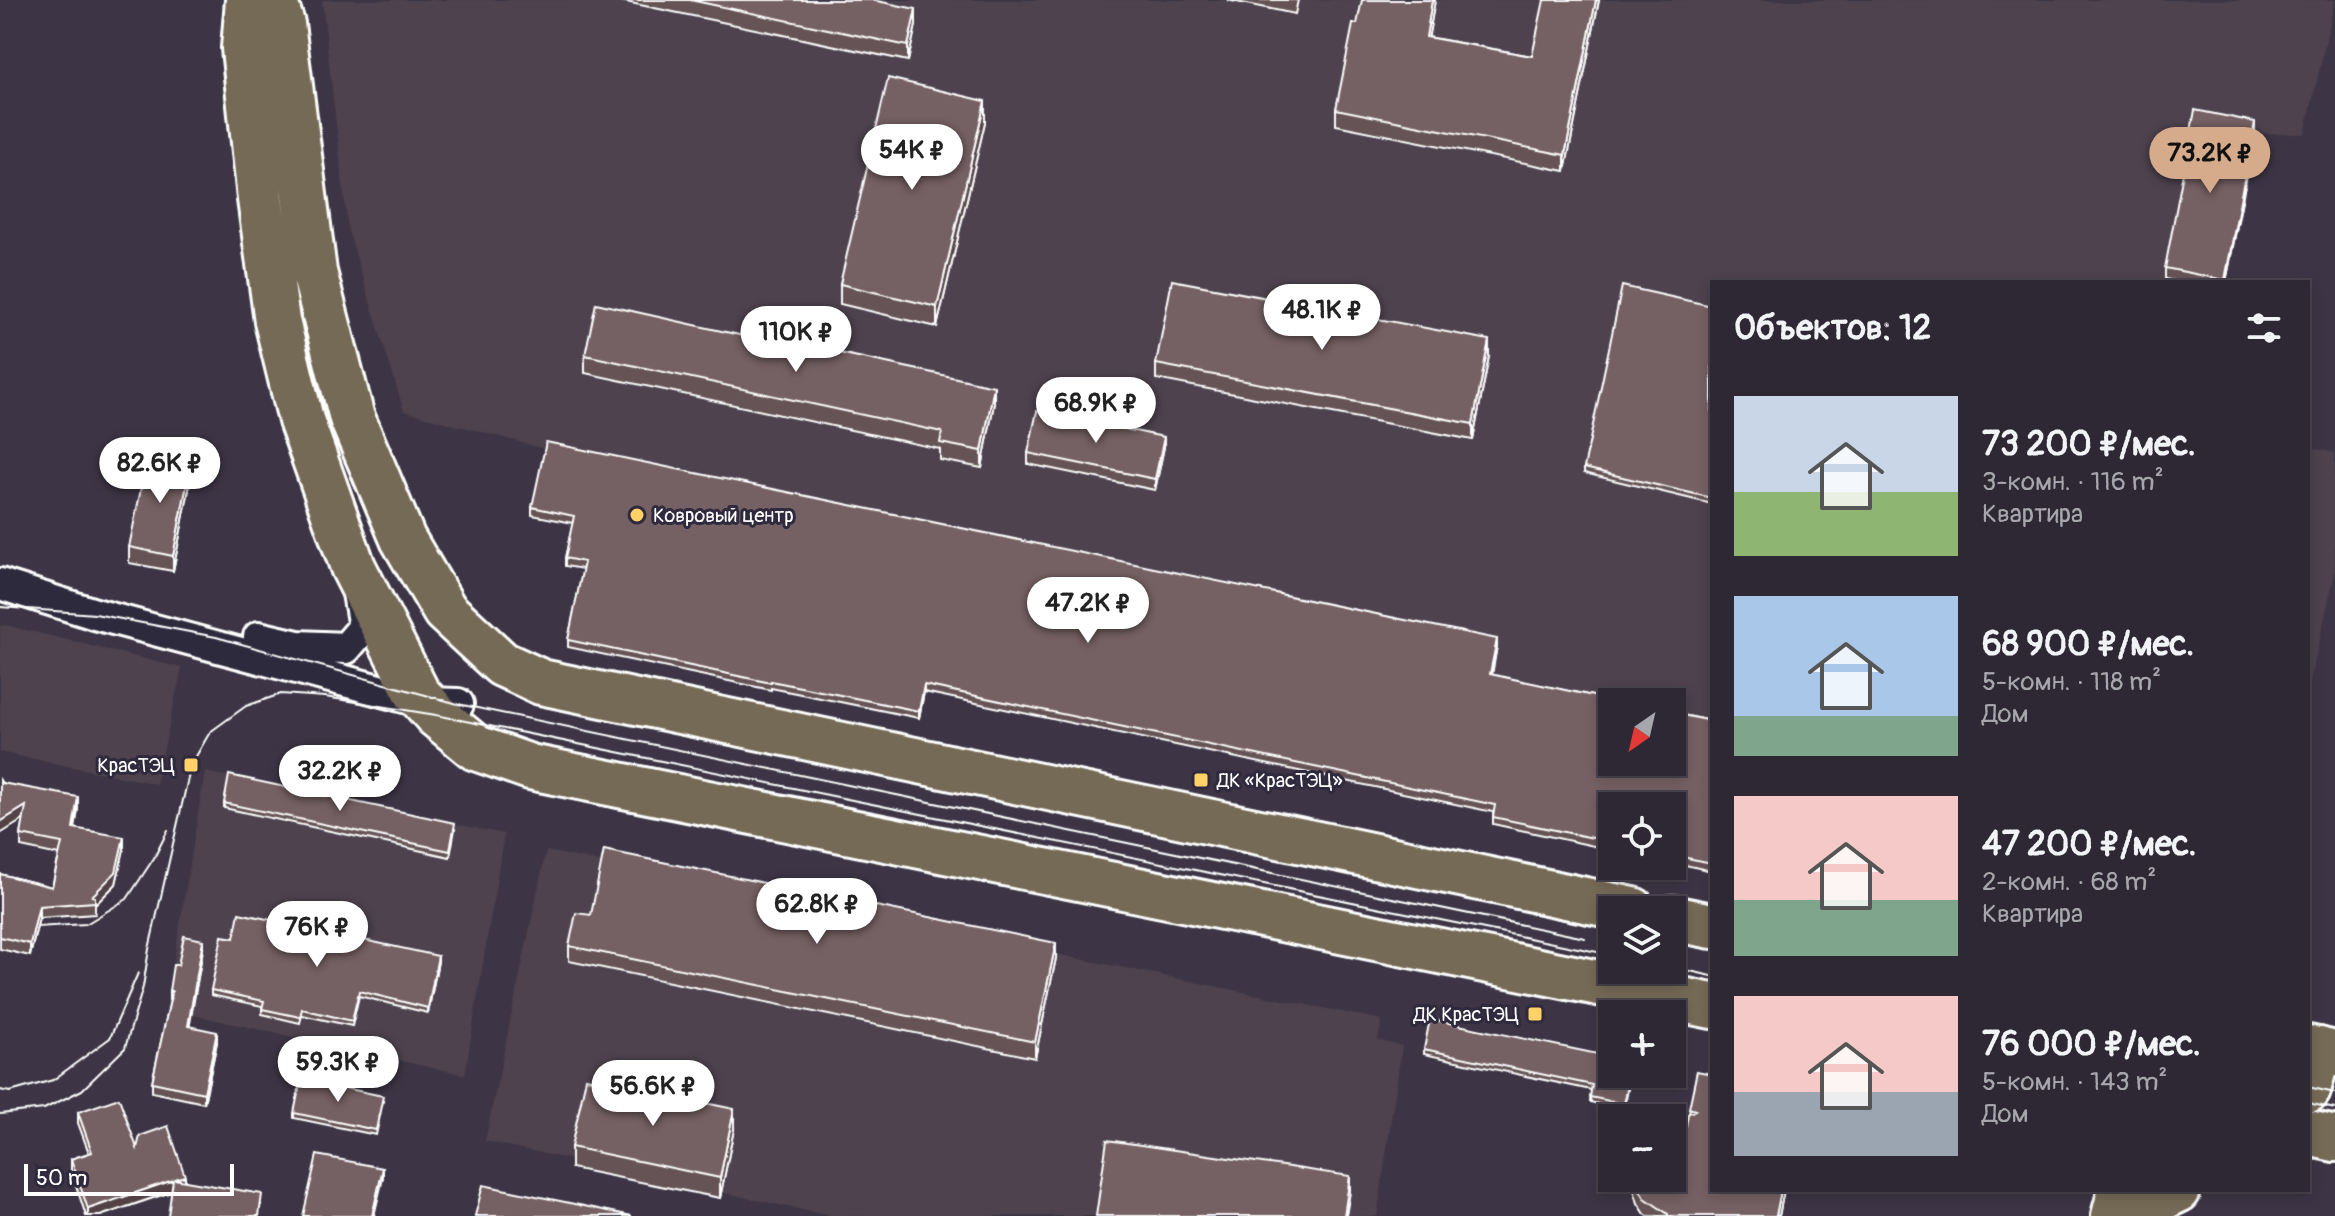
<!DOCTYPE html>
<html lang="ru">
<head>
<meta charset="utf-8">
<style>
  body { margin:0; font-family:Pangolin,sans-serif; background:#3a3440; color:#f1f3f6; height:100vh; display:flex; flex-direction:column; font-size:30px; white-space:nowrap }
  * { box-sizing:border-box; margin:0 }
  p { font-size:26px; color:#a7a6ac }
  .icon { flex:none; width:44px; height:44px; fill:none; stroke:currentColor; stroke-width:2; stroke-linecap:round; stroke-linejoin:round }
  .map { position:relative; flex:1; overflow:hidden }
  .sheet { position:absolute; left:1710px; top:280px; width:600px; height:912px; display:flex; flex-direction:column; background:#2e2834; border-radius:0px; box-shadow:0 4px 12px #0003,0 0 0 2px #49444f }
  .sheet>* { flex:none }
  .needle { width:52px; rotate:214deg }
  .fabs { position:absolute; left:1598px; top:688px; display:grid; gap:16px }
  .fabs a { display:grid; place-items:center; width:88px; height:88px; border-radius:0px; background:#2e2834; box-shadow:0 4px 12px #0003,0 0 0 2px #49444f; font-size:40px }
  .scale { position:absolute; left:24px; bottom:20px; width:210px; box-sizing:border-box; padding-left:8px; border:4px solid #fff; border-top:0; font-size:22px; line-height:28px; white-space:nowrap; color:#fff; -webkit-text-stroke:6px #2f2a3d; paint-order:stroke }
  .price { position:absolute; translate:-50% -68px; padding:0 18px; border-radius:28px; background:#fff; color:#222; font-size:26px; line-height:52px; filter:drop-shadow(0 2px 4px #0008) }
  .price::after { content:''; position:absolute; left:50%; top:48px; width:24px; height:18px; margin-left:-12px; background:inherit; clip-path:polygon(0 0,100% 0,50% 100%) }
  .price.active { background:#d6ab8b; color:#111 }
  ul { padding:0; list-style:none }
  li { display:flex; align-items:center; gap:24px; height:200px; padding:0 24px }
  li span { display:grid; place-items:center; flex:none; width:224px; height:160px; border-radius:0px; color:#555 }
  li>.icon { margin-inline-start:auto }
  span .icon { width:96px; height:96px; fill:#fffc; stroke-width:1 }
  li b { font-size:34px }
  h2 { display:flex; justify-content:space-between; align-items:center; height:96px; padding:0 24px; font-size:34px }
  .map>svg:first-child { display:block }
  .built { fill:#4e424e; fill-rule:evenodd }
  .lines { fill:none; stroke-linecap:round; stroke-linejoin:round }
  .minor-casing { stroke:#fff; stroke-width:36 }
  .primary-casing { stroke:#fff; stroke-width:50 }
  .trunk-casing { stroke:#fff; stroke-width:50 }
  .minor { stroke:#2f2a3d; stroke-width:30 }
  .primary { stroke:#756a55; stroke-width:44 }
  .trunk { stroke:#756a55; stroke-width:44 }
  .tram { stroke:#fff; stroke-width:2 }
  .wall { fill:#655355; stroke:#fff; stroke-width:2 }
  .shaded-wall { fill:#524345; stroke:#fff; stroke-width:2 }
  .building { fill:#756063; stroke:#fff; stroke-width:2 }
  .poi-dot { fill:#ffd166; stroke:#2f2a3d; stroke-width:3 }
  .labels { text-anchor:middle; stroke-width:6; stroke-linejoin:round; paint-order:stroke }
  .poi-label { font-size:20px; fill:#fff; stroke:#2f2a3d; text-anchor:start }
</style>
</head>
<body>
<div class="map">
<svg width="2335" height="1216" viewBox="0 0 2335 1216">
  <rect width="100%" height="100%" fill="#3d3545"/>
  <filter id="ink" filterUnits="userSpaceOnUse"><feTurbulence type="fractalNoise" baseFrequency=".0125" numOctaves="2"/><feDisplacementMap in="SourceGraphic" scale="16" xChannelSelector="R" yChannelSelector="G"/><feConvolveMatrix kernelMatrix="1 2 1 2 8 2 1 2 1" color-interpolation-filters="sRGB"/></filter>
  <g filter="url(#ink)">
    <!-- built -->
    <path class="built" d="M322 0H2335L2305 134 2255 133 2226 282H1712V872L1672 864V806H1612V850L1493 824 1494 812 574 618 584 569 565 566 574 524 532 515 545 449 404 411 348 230ZM1612 702H1672V762H1612Z
      M2308 447 2335 453V573L2308 690Z
      M5 625 182 668 156 784 0 752V626Z
      M205 772 504 834 465 1075 166 1009Z
      M546 851 1382 1020 1378 1040 1402 1046 1377 1216H830L485 1141Z"/>
    <g class="lines">
      <defs>
        <path id="minor" d="M0 584 95 614 427 703 458 704
          M259 637 298 646 346 648 364 627 358 593"/>
        <path id="primary" d="M2308 1090 2319 1050
          M2124 1216 2178 1190"/>
        <path id="trunk" d="M248 0 244 48 260 199 277 321 301 420 353 567 417 693 436 715 476 748 530 767 1712 1006
          M274 0 282 24 314 272 352 418 403 539 445 611 502 664 541 682 1633 910
          M1672 918 1712 926
          M2308 1048 2335 1054
          M2308 1133 2335 1139
          M2114 1216 2121 1190"/>
      </defs>
      <!-- minor casing -->
      <use href="#minor" class="minor-casing"/>
      <!-- primary casing -->
      <use href="#primary" class="primary-casing"/>
      <!-- trunk casing -->
      <use href="#trunk" class="trunk-casing"/>
      <!-- minor -->
      <use href="#minor" class="minor"/>
      <!-- primary -->
      <use href="#primary" class="primary"/>
      <!-- trunk -->
      <use href="#trunk" class="trunk"/>
      <!-- tram -->
      <path class="tram" d="M0 607 95 614 216 637 458 704 1585 938
        M0 917 36 927 86 924 127 899 154 858 168 830
        M1672 967 1712 976
        M2308 1087 2335 1093
        M0 1090 10 1092 53 1080 110 1038 138 973
        M2308 1103 2335 1109
        M0 1114 44 1109 82 1090 125 1048 143 987 149 949 191 765 210 732 246 706 281 694 325 697 436 715 1612 955"/>
    </g>
    <!-- wall -->
    <path class="wall" d="M616 0H872L916 25 908 61Z
      M1227 0H1298L1295 14Z
      M1435 0 1428 37 1532 56 1599 0 1565 171 1336 125V109L1357 24Z
      M985 122 937 327 840 304V284Z
      M2255 133 2226 282H2180L2165 279V268Z
      M1712 306V504L1584 473V468Z
      M585 355 994 403 982 468 940 460V449L585 373Z
      M1489 356 1473 440 1156 379V364Z
      M1164 447 1155 490 1028 464V453Z
      M191 479 173 571 129 563V547Z
      M532 507 1497 646 1492 675 1712 721V871L1672 862V806H1612V850L1493 824V812L924 692 919 718 771 688V690L568 647V640L583 569 565 566V558L573 523 532 515Z
      M2 783 78 809 75 828 124 849 116 884 95 905V914L39 918 30 956 0 949V874L52 887 59 855 21 847V835L24 820Z
      M224 803 455 829 450 857 224 808Z
      M591 915 1056 958 1035 1058 569 961V946Z
      M234 938 438 961 428 1013 359 996 352 1026 302 1015 300 1023 262 1014V1006L211 995V990Z
      M203 949 189 1026 217 1042 204 1103 152 1092V1082L170 1001 169 1000V991L178 965Z
      M1424 1049 1631 1074 1624 1110 1590 1102 1591 1090 1424 1054Z
      M1697 1071 1712 1190H1784L1779 1216H1648L1645 1214 1638 1203 1634 1190V1178H1672L1689 1113Z
      M383 1101 376 1135 294 1118V1113Z
      M78 1112 137 1148 185 1181 262 1205 171 1192 100 1216H86L71 1170V1159L89 1153 78 1123Z
      M734 1129 720 1198 571 1168V1147Z"/>
    <!-- shaded-wall -->
    <path class="shaded-wall" d="M1432 0H1435L1426 52V37Z
      M1596 0H1599L1565 171V155Z
      M916 9V25L908 61V46Z
      M985 101V122L937 327V307Z
      M2255 122V133L2226 282H2225Z
      M1489 340V356L1473 440V424Z
      M994 386V403L982 468V451Z
      M1164 437V447L1155 490V479Z
      M191 463V479L173 571V556Z
      M1497 639V646L1490 682V674Z
      M924 685V692L919 718V711Z
      M78 797V809L73 840V828Z
      M26 806V818L0 834V822Z
      M124 837V849L116 884 95 905V914V902L92 896Z
      M39 906V918L30 956V944Z
      M203 940V949L188 1035V1026Z
      M1056 943V958L1035 1058V1042Z
      M438 956V961L428 1013V1008Z
      M217 1032V1042L204 1103V1093Z
      M734 1109V1129L720 1198V1178Z
      M383 1168V1178L374 1216H372Z
      M185 1176V1187L174 1179Z
      M1350 1176V1192L1346 1216H1344Z
      M173 1180V1191L100 1216H88V1209Z
      M1781 1190H1784L1779 1216H1776Z"/>
    <!-- building -->
    <path class="building" d="M690 0H872L916 9 908 46Z
      M1362 0H1432L1426 37 1532 56 1544 0H1596L1565 155 1336 109 1353 24H1357Z
      M888 78 985 101 937 307 840 284Z
      M2195 110 2255 122 2225 280 2165 268Z
      M1172 280 1489 340 1473 424 1156 364Z
      M1622 286 1712 306V498L1584 468Z
      M596 303 829 355 830 351 994 386 982 451 940 443 942 432 585 355Z
      M1037 411 1164 437 1155 479 1028 453Z
      M546 442 1497 639 1490 674 1621 702H1612V762H1672V713L1712 721V863L1672 855V806H1612V842L1493 817 1495 805 924 685 919 711 771 681V683L568 640 584 562 565 558 574 516 532 507Z
      M148 455 191 463 173 556 129 547Z
      M229 775 455 823 450 851 224 803Z
      M0 780 2 783 78 797 73 828 124 837 116 872 92 896 95 897V902L39 906 30 944 0 937V874L52 887 62 843 21 835 26 806 0 822Z
      M604 850 1056 943 1035 1042 569 946 576 913 591 915Z
      M239 913 438 956 428 1008 359 991 352 1021 302 1009 300 1017 262 1009 264 1001 211 990 222 936 234 938Z
      M184 936 203 940 188 1026 217 1032 204 1093 152 1082 172 991H169L173 965H178Z
      M1430 1019 1612 1057V1074H1630L1624 1104 1590 1097 1592 1085 1424 1049Z
      M1697 1071 1712 1074V1190H1781L1776 1216H1668V1214L1645 1198 1638 1187 1635 1178H1672V1129L1686 1126 1688 1114 1695 1110 1689 1108Z
      M586 1078 734 1109 720 1178 571 1147Z
      M301 1079 383 1096 376 1130 294 1113Z
      M119 1098 137 1148 140 1136 168 1126 185 1176 174 1179 262 1194 259 1216H168L173 1180 88 1209 71 1159 92 1152 78 1112Z
      M1107 1140 1350 1176 1344 1216H1096Z
      M317 1155 383 1168 372 1216H303Z
      M483 1185 632 1216H475Z"/>
  </g>
  <!-- markers -->
  <g class="poi-dot">
    <circle cx="637" cy="515" r="8"/>
    <rect x="183" y="757" width="16" height="16" rx="4"/>
    <rect x="1193" y="772" width="16" height="16" rx="4"/>
    <rect x="1527" y="1006" width="16" height="16" rx="4"/>
  </g>
  <g class="labels">
    <!-- poi labels -->
    <g class="poi-label">
      <text x="653" y="522">Ковровый центр</text>
      <text x="175" y="772" text-anchor="end">КрасТЭЦ</text>
      <text x="1217" y="787">ДК «КрасТЭЦ»</text>
      <text x="1519" y="1021" text-anchor="end">ДК КрасТЭЦ</text>
    </g>
  </g>
</svg>
<div class="fabs">
<a><svg class="needle" viewBox="-14 -14 28 28"><path d="M0-13l5 13h-10z" fill="#e53935"/><path d="M0 13l5-13h-10z" fill="#a7a6ac"/></svg></a>
<a><svg class="icon" aria-label="locate" viewBox="0 0 24 24"><circle cx="12" cy="12" r="6"/><path d="M12 2v4M12 18v4M2 12h4M18 12h4"/></svg></a>
<a><svg class="icon" aria-label="layers" viewBox="0 0 24 24"><path d="M12 4l9 5-9 5-9-5zM3 14l9 5 9-5"/></svg></a>
<a>+</a>
<a>−</a>
</div>
<div class="scale">50 m</div>
<b class="price" style="left:912px;top:192px">54K ₽</b>
<b class="price active" style="left:2210px;top:195px">73.2K ₽</b>
<b class="price" style="left:1322px;top:352px">48.1K ₽</b>
<b class="price" style="left:796px;top:374px">110K ₽</b>
<b class="price" style="left:1096px;top:445px">68.9K ₽</b>
<b class="price" style="left:160px;top:505px">82.6K ₽</b>
<b class="price" style="left:1088px;top:645px">47.2K ₽</b>
<b class="price" style="left:340px;top:813px">32.2K ₽</b>
<b class="price" style="left:817px;top:946px">62.8K ₽</b>
<b class="price" style="left:317px;top:969px">76K ₽</b>
<b class="price" style="left:338px;top:1104px">59.3K ₽</b>
<b class="price" style="left:653px;top:1128px">56.6K ₽</b>
<section class="sheet">
<h2>Объектов: 12<svg class="icon" aria-label="filters" viewBox="0 0 24 24"><path d="M4 7h16M4 17h16"/><circle cx="9" cy="7" r="2"/><circle cx="15" cy="17" r="2"/></svg></h2>
<ul>
<li><span style="background:linear-gradient(#c9d6e8 60%,#8fb573 0)"><svg class="icon" aria-label="home" viewBox="0 0 24 24"><path d="M3 11l9-7 9 7M6 9v11h12V9"/></svg></span><div><b>73 200 ₽/мес.</b><p>3-комн. · 116 m²</p><p>Квартира</p></div></li>
<li><span style="background:linear-gradient(#a9c7e8 75%,#7fa58c 0)"><svg class="icon" aria-label="home" viewBox="0 0 24 24"><path d="M3 11l9-7 9 7M6 9v11h12V9"/></svg></span><div><b>68 900 ₽/мес.</b><p>5-комн. · 118 m²</p><p>Дом</p></div></li>
<li><span style="background:linear-gradient(#f6c9c9 65%,#7fa58c 0)"><svg class="icon" aria-label="home" viewBox="0 0 24 24"><path d="M3 11l9-7 9 7M6 9v11h12V9"/></svg></span><div><b>47 200 ₽/мес.</b><p>2-комн. · 68 m²</p><p>Квартира</p></div></li>
<li><span style="background:linear-gradient(#f6c9c9 60%,#9aa5b1 0)"><svg class="icon" aria-label="home" viewBox="0 0 24 24"><path d="M3 11l9-7 9 7M6 9v11h12V9"/></svg></span><div><b>76 000 ₽/мес.</b><p>5-комн. · 143 m²</p><p>Дом</p></div></li>
</ul>
</section>
</div>
</body>
</html>
